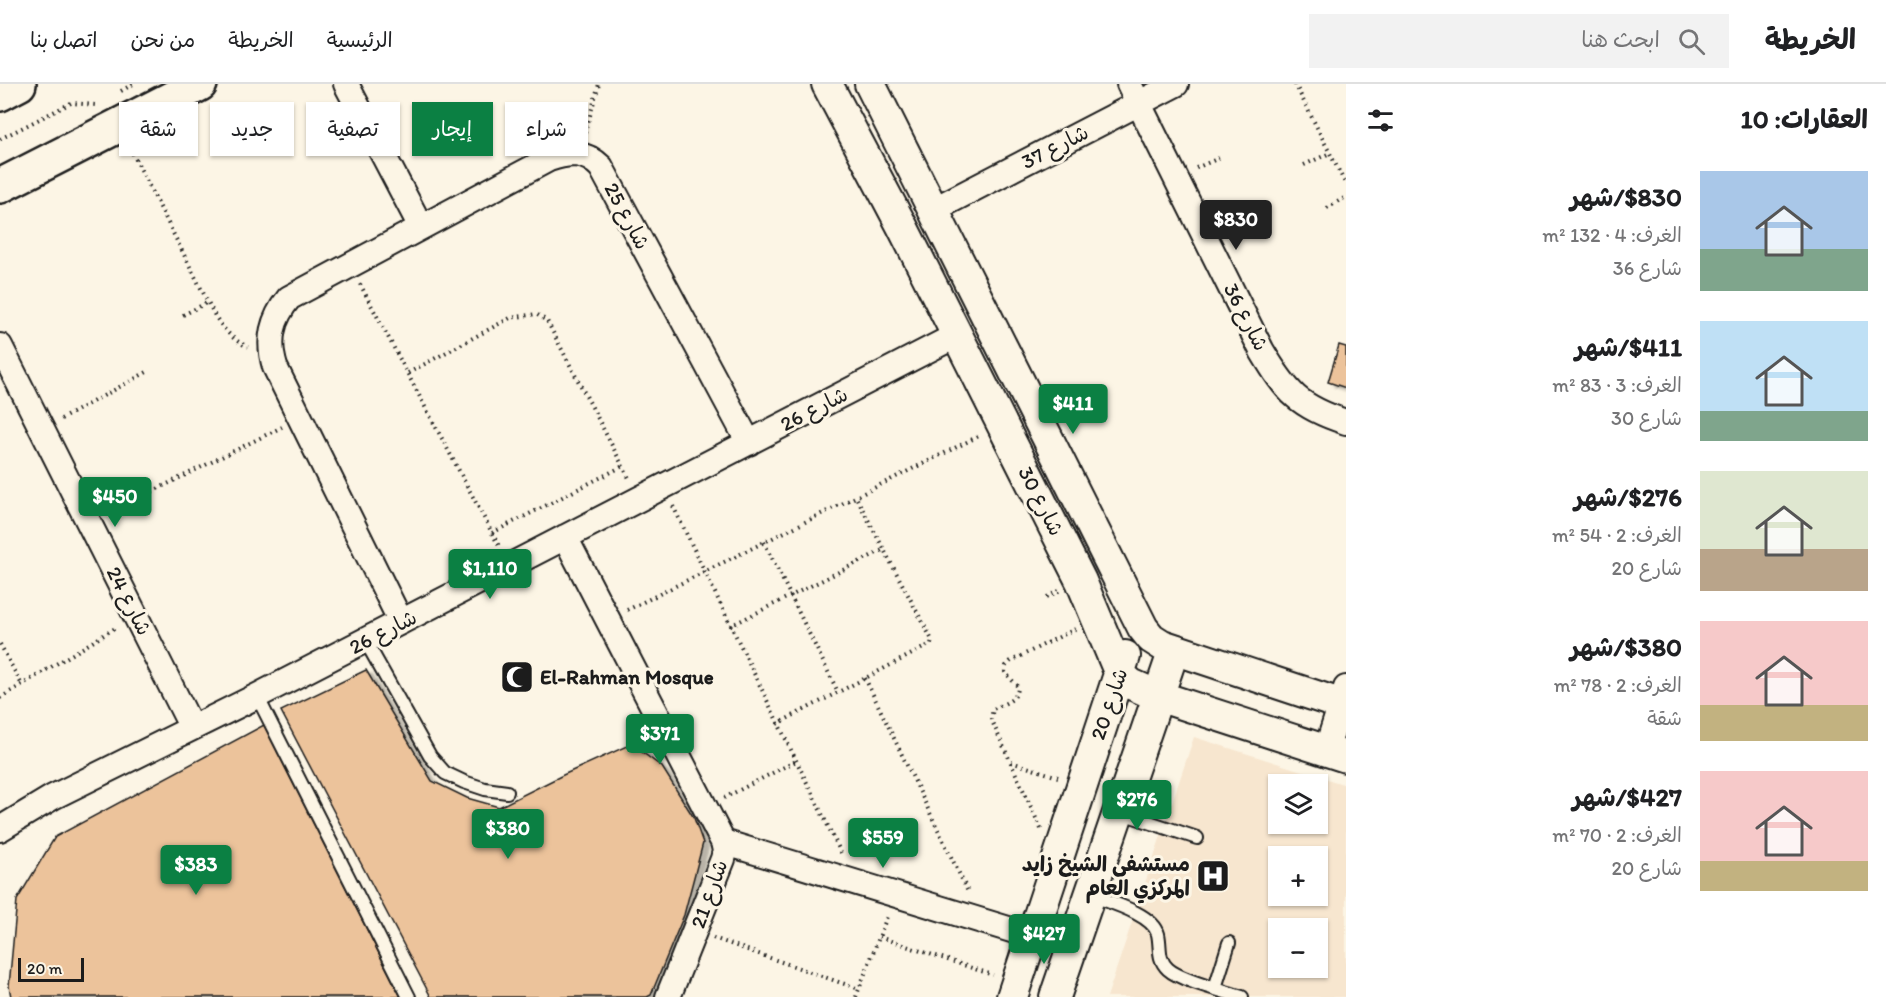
<!DOCTYPE html>
<html lang="ar">
<head>
<meta charset="utf-8">
<style>
  body { margin:0; font-family:Itim,"Playpen Sans Arabic",sans-serif; background:#f2f2f2; color:#202124; direction:rtl; height:100vh; display:flex; flex-direction:column; font-size:22px; white-space:nowrap }
  * { box-sizing:border-box; margin:0 }
  p { font-size:20px; color:#757577 }
  .icon { flex:none; width:33px; height:33px; fill:none; stroke:currentColor; stroke-width:2; stroke-linecap:round; stroke-linejoin:round }
  .map { position:relative; flex:1; overflow:hidden; direction:ltr }
  .side { display:flex; flex-direction:column; background:#fff; width:540px }
  .side>* { flex:none }
  .top-card { position:absolute; left:18px; top:18px; width:570px; height:54px; direction:rtl; display:flex; gap:12px }
  .buttons { position:absolute; left:1268px; top:690px; display:grid; gap:12px }
  .buttons a { display:grid; place-items:center; width:60px; height:60px; border-radius:0px; background:#fff; box-shadow:0 2px 4px #0004; font-size:30px }
  .scale { position:absolute; left:18px; bottom:15px; width:66px; box-sizing:border-box; padding-left:6px; border:3px solid #1c1c1c; border-top:0; font-size:16px; line-height:21px; white-space:nowrap; color:#1c1c1c; -webkit-text-stroke:4px #fcf5e5; paint-order:stroke }
  .price { position:absolute; translate:-50% -51px; padding:0 14px; border-radius:6px; background:#0b8043; color:#fff; font-size:20px; line-height:39px; filter:drop-shadow(0 2px 3px #0008) }
  .price::after { content:''; position:absolute; left:50%; top:36px; width:18px; height:14px; margin-left:-9px; background:inherit; clip-path:polygon(0 0,100% 0,50% 100%) }
  .price.current { background:#222; color:#fff }
  ul { padding:0; list-style:none }
  li { display:flex; align-items:center; gap:18px; height:150px; padding:0 18px }
  li span { display:grid; place-items:center; flex:none; width:168px; height:120px; border-radius:0px; color:#555 }
  li>.icon { margin-inline-start:auto }
  span .icon { width:72px; height:72px; fill:#fffc; stroke-width:1 }
  li b { font-size:26px }
  h2 { display:flex; justify-content:space-between; align-items:center; height:72px; padding:0 18px; font-size:26px }
  .chip { padding:0 21px; border-radius:0px; background:#fff; box-shadow:0 2px 4px #0004; font-size:21px; line-height:54px }
  .chip.current { background:#0b8043; color:#fff }
  header { display:flex; align-items:center; gap:36px; box-sizing:border-box; height:84px; padding:0 30px; background:#fff; border-bottom:2px solid #e0e0e0 }
  header strong { font-size:28px }
  nav { display:flex; gap:33px; margin-inline-start:auto; font-size:21px }
  .search { width:420px; height:54px; background:#f2f2f2; display:flex; align-items:center; gap:15px; box-sizing:border-box; padding:0 21px; border-radius:0px; color:#757577; font-size:22px }
  main { display:flex; flex:1; min-height:0 }
  .map>svg:first-child { display:block }
  .built { fill:#f7e6cf; fill-rule:evenodd }
  .building { fill:#ecc39b; stroke:#1c1c1c; stroke-width:1.5; filter:url(#shadow) }
  .lines { fill:none; stroke-linecap:round; stroke-linejoin:round }
  .service-casing { stroke:#1c1c1c; stroke-width:16 }
  .minor-casing { stroke:#1c1c1c; stroke-width:28 }
  .tertiary-casing { stroke:#1c1c1c; stroke-width:34 }
  .secondary-casing { stroke:#1c1c1c; stroke-width:38 }
  .path { stroke:#1c1c1c; stroke-width:4; stroke-dasharray:1.5 4.5; stroke-linecap:butt }
  .service { stroke:#fcf5e5; stroke-width:12 }
  .minor { stroke:#fcf5e5; stroke-width:24 }
  .tertiary { stroke:#fcf5e5; stroke-width:30 }
  .secondary { stroke:#fcf5e5; stroke-width:33 }
  .labels { text-anchor:middle; stroke-width:6; stroke-linejoin:round; paint-order:stroke }
  .street-label { font-size:21px; fill:#1c1c1c; stroke:#fcf5e5 }
  .poi-label { font-size:21px; font-weight:bold; fill:#1c1c1c; stroke:#fcf5e5; text-anchor:start }
</style>
</head>
<body>
<header>
<strong>الخريطة</strong>
<div class="search"><svg class="icon" aria-label="search" viewBox="0 0 24 24"><circle cx="10" cy="10" r="6"/><path d="M15 15l6 6"/></svg>ابحث هنا</div>
<nav><a>الرئيسية</a><a>الخريطة</a><a>من نحن</a><a>اتصل بنا</a></nav>
</header>
<main>
<section class="side">
<h2>العقارات: 10<svg class="icon" aria-label="filters" viewBox="0 0 24 24"><path d="M4 7h16M4 17h16"/><circle cx="9" cy="7" r="2"/><circle cx="15" cy="17" r="2"/></svg></h2>
<ul>
<li><span style="background:linear-gradient(#a9c7e8 65%,#7fa58c 0)"><svg class="icon" aria-label="home" viewBox="0 0 24 24"><path d="M3 11l9-7 9 7M6 9v11h12V9"/></svg></span><div><b>$830/شهر</b><p>الغرف: 4 · 132 m²</p><p>شارع 36</p></div></li>
<li><span style="background:linear-gradient(#bfe0f5 75%,#7fa58c 0)"><svg class="icon" aria-label="home" viewBox="0 0 24 24"><path d="M3 11l9-7 9 7M6 9v11h12V9"/></svg></span><div><b>$411/شهر</b><p>الغرف: 3 · 83 m²</p><p>شارع 30</p></div></li>
<li><span style="background:linear-gradient(#dfe7d0 65%,#b9a48a 0)"><svg class="icon" aria-label="home" viewBox="0 0 24 24"><path d="M3 11l9-7 9 7M6 9v11h12V9"/></svg></span><div><b>$276/شهر</b><p>الغرف: 2 · 54 m²</p><p>شارع 20</p></div></li>
<li><span style="background:linear-gradient(#f6c9c9 70%,#c2b280 0)"><svg class="icon" aria-label="home" viewBox="0 0 24 24"><path d="M3 11l9-7 9 7M6 9v11h12V9"/></svg></span><div><b>$380/شهر</b><p>الغرف: 2 · 78 m²</p><p>شقة</p></div></li>
<li><span style="background:linear-gradient(#f6c9c9 75%,#c2b280 0)"><svg class="icon" aria-label="home" viewBox="0 0 24 24"><path d="M3 11l9-7 9 7M6 9v11h12V9"/></svg></span><div><b>$427/شهر</b><p>الغرف: 2 · 70 m²</p><p>شارع 20</p></div></li>
</ul>
</section>
<div class="map">
<svg width="1346" height="913" viewBox="0 0 1346 913">
  <defs>
    <filter id="shadow"><feDropShadow dx="6" dy="4" stdDeviation="1.5" flood-color="#0004"/></filter>
  </defs>
  <rect width="100%" height="100%" fill="#fcf5e5"/>
  <filter id="ink" filterUnits="userSpaceOnUse"><feTurbulence type="fractalNoise" baseFrequency=".0167" numOctaves="2"/><feDisplacementMap in="SourceGraphic" scale="12" xChannelSelector="R" yChannelSelector="G"/><feConvolveMatrix kernelMatrix="1 2 1 2 8 2 1 2 1" color-interpolation-filters="sRGB"/></filter>
  <g filter="url(#ink)">
    <!-- built -->
    <path class="built" d="M1194 653 1346 701V913H1107ZM1278 700H1317V740H1278ZM1278 772H1317V812H1278ZM1278 844H1317V884H1278Z"/>
    <!-- building -->
    <path class="building" d="M1339 261 1346 263V304L1328 298Z
      M366 586 432 697 467 714 499 723 563 691 631 660 662 683 694 734 703 759 684 831 651 911 647 913H431L281 627Z
      M264 641 401 913H11L9 902 17 816 55 753Z"/>
    <g class="lines">
      <defs>
        <path id="service" d="M365 556 430 672 445 689 464 698 485 705 507 708
          M257 612 409 913
          M1119 728 1197 754
          M1091 811C1109 818 1153 830 1158 850 1161 863 1157 875 1168 885 1181 897 1224 907 1242 913
          M1215 904 1229 859"/>
        <path id="minor" d="M346 0 421 143
          M1129 0 1262 267C1287 309 1299 323 1346 338
          M933 126 1176 0
          M0 262 192 644
          M565 453 723 758 725 767 723 775 668 913
          M401 538 275 283C267 256 272 235 289 214L549 75C569 68 585 67 601 83L749 359
          M1326 667 1346 604
          M0 745 53 713 257 612 957 251
          M723 758 1031 852"/>
        <path id="tertiary" d="M827 0 902 142 1081 497 1120 590 1131 600 1158 612 1346 673
          M870 0 1143 544 1151 554 1162 561 1346 622
          M1012 913 1125 572
          M1055 913 1174 566"/>
        <path id="secondary" d="M0 10 19 0
          M0 102 200 0"/>
      </defs>
      <!-- service casing -->
      <use href="#service" class="service-casing"/>
      <!-- minor casing -->
      <use href="#minor" class="minor-casing"/>
      <!-- tertiary casing -->
      <use href="#tertiary" class="tertiary-casing"/>
      <!-- secondary casing -->
      <use href="#secondary" class="secondary-casing"/>
      <!-- path -->
      <path class="path" d="M1295 0 1346 101
        M121 7 133 0
        M585 49 599 0
        M0 55 71 19 95 21 98 19
        M130 64 215 232C224 246 233 256 248 263
        M1304 81 1330 69
        M1196 84 1219 74
        M1327 124 1346 113
        M360 200 500 464
        M183 231 208 218
        M408 289 510 234 536 230 547 237 630 396
        M61 335 147 288
        M673 422 841 769
        M109 429 282 343
        M492 449 623 382
        M764 458 838 608
        M1047 513 1059 507
        M627 526 981 351
        M730 542 883 466
        M0 560 22 601
        M865 594 969 810
        M0 614 117 543
        M777 640 931 560 932 556 856 413
        M1011 678 1058 693
        M724 714 796 677
        M1041 745 991 635 993 625C1003 620 1018 616 1018 603L1005 588 1006 582 1011 577 1075 545
        M879 853 993 891
        M713 854 859 905
        M856 913 888 830"/>
      <!-- service -->
      <use href="#service" class="service"/>
      <!-- minor -->
      <use href="#minor" class="minor"/>
      <!-- tertiary -->
      <use href="#tertiary" class="tertiary"/>
      <!-- secondary -->
      <use href="#secondary" class="secondary"/>
    </g>
  </g>
  <!-- icons -->
  <defs>
    <symbol id="mosque-square" viewBox="-11 -11 22 22"><rect x="-9" y="-9" width="18" height="18" rx="4" fill="#1c1c1c" stroke="#fcf5e5"/><path d="M3.5-4.9A6 6 0 1 0 3.5 4.9A5 5 0 1 1 3.5-4.9Z" fill="#fff"/></symbol>
    <symbol id="hospital-square" viewBox="-11 -11 22 22"><rect x="-9" y="-9" width="18" height="18" rx="4" fill="#1c1c1c" stroke="#fcf5e5"/><path d="M-5-5h3v3.5h4V-5h3V5h-3V1.5h-4V5h-3Z" fill="#fff"/></symbol>
  </defs>
  <g fill-rule="evenodd">
    <use href="#mosque-square" x="498" y="574" width="38" height="38"/>
    <use href="#hospital-square" x="1194" y="773" width="38" height="38"/>
  </g>
  <g class="labels">
    <!-- street labels -->
    <g class="street-label">
      <text transform="translate(1055 63) rotate(-27)" y="7">شارع 37</text>
      <text transform="translate(627 132) rotate(62)" y="7">شارع 25</text>
      <text transform="translate(1246 233) rotate(63)" y="7">شارع 36</text>
      <text transform="translate(814 325) rotate(-27)" y="7">شارع 26</text>
      <text transform="translate(1041 417) rotate(63)" y="7">شارع 30</text>
      <text transform="translate(129 517) rotate(63)" y="7">شارع 24</text>
      <text transform="translate(383 548) rotate(-27)" y="7">شارع 26</text>
      <text transform="translate(1109 620) rotate(-71)" y="7">شارع 20</text>
      <text transform="translate(709 810) rotate(-70)" y="7">شارع 21</text>
    </g>
    <!-- poi labels -->
    <g class="poi-label">
      <text x="540" y="600">El-Rahman Mosque</text>
      <text x="1190" y="787" text-anchor="end">مستشفى الشيخ زايد<tspan x="1190" dy="24">المركزي العام</tspan></text>
    </g>
  </g>
</svg>
<div class="buttons">
<a><svg class="icon" aria-label="layers" viewBox="0 0 24 24"><path d="M12 4l9 5-9 5-9-5zM3 14l9 5 9-5"/></svg></a>
<a>+</a>
<a>−</a>
</div>
<div class="scale">20 m</div>
<b class="price current" style="left:1236px;top:167px">$830</b>
<b class="price" style="left:1073px;top:351px">$411</b>
<b class="price" style="left:115px;top:444px">$450</b>
<b class="price" style="left:490px;top:516px">$1,110</b>
<b class="price" style="left:660px;top:681px">$371</b>
<b class="price" style="left:1137px;top:747px">$276</b>
<b class="price" style="left:508px;top:776px">$380</b>
<b class="price" style="left:883px;top:785px">$559</b>
<b class="price" style="left:196px;top:812px">$383</b>
<b class="price" style="left:1044px;top:881px">$427</b>
<div class="top-card">
<a class="chip">شراء</a>
<a class="chip current">إيجار</a>
<a class="chip">تصفية</a>
<a class="chip">جديد</a>
<a class="chip">شقة</a>
</div>
</div>
</main>
</body>
</html>
